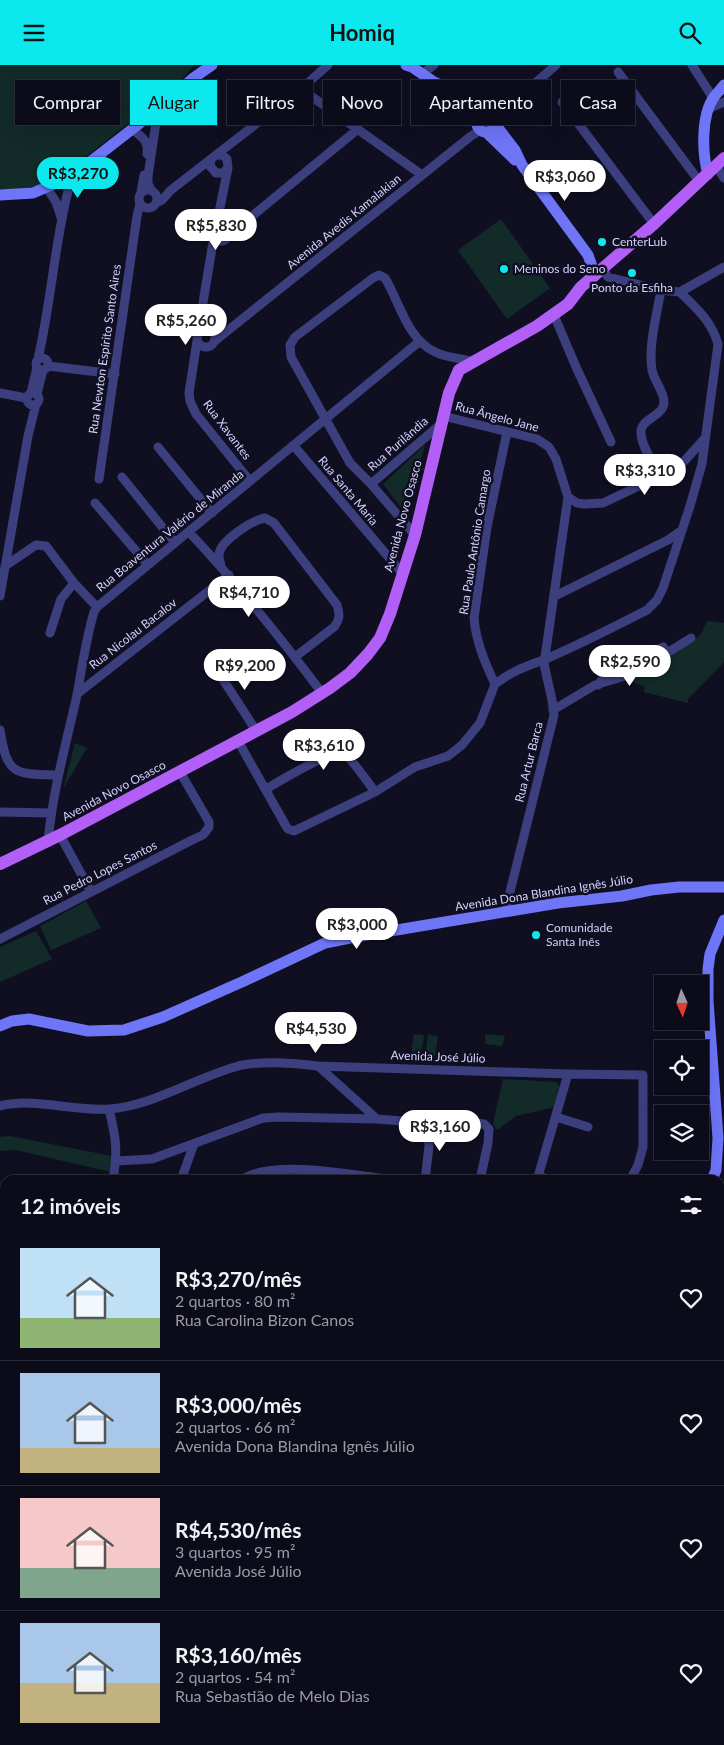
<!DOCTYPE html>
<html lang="pt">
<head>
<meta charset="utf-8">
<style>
  body { margin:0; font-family:Lato,sans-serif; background:#151423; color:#f1f3f6; height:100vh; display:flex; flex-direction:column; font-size:19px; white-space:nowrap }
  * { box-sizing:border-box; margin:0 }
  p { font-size:16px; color:#9a9ba2 }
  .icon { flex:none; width:28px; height:28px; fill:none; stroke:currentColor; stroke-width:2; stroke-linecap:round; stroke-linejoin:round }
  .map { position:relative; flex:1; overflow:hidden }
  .details { position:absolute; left:0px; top:1110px; width:725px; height:570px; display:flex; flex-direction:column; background:#0c0b1a; border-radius:15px 15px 0 0; box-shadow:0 5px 20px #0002,0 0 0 1px #2c2b39 }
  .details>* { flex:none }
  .top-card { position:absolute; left:15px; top:15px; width:695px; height:45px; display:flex; gap:10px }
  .needle { width:32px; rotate:177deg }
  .tools { position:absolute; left:654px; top:910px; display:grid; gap:10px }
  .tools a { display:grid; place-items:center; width:55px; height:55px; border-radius:0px; background:#0c0b1a; box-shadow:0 5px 20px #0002,0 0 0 1px #2c2b39; font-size:25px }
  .price { position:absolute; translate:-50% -42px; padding:0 11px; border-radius:18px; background:#fff; color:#222; font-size:16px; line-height:32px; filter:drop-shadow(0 1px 2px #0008) }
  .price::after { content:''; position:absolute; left:50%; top:30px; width:15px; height:11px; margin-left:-8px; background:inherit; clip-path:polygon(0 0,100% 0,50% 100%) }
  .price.on { background:#0ce9ee; color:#111 }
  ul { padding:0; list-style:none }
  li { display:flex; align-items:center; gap:15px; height:125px; padding:0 20px }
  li+li { border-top:1px solid #2c2b39 }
  li span { display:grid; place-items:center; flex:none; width:140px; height:100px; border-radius:0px; color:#555 }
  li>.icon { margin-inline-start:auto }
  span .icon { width:60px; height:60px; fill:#fffc; stroke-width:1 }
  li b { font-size:21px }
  h2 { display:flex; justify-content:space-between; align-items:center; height:60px; padding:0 20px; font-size:21px }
  .pill { padding:0 18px; border-radius:0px; background:#0c0b1a; box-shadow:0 5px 20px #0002,0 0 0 1px #2c2b39; font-size:18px; line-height:45px }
  .pill.on { background:#0ce9ee; color:#111 }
  header { display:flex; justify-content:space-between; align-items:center; height:65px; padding:0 20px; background:#0ce9ee; color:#111; font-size:22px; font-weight:700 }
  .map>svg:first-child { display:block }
  .green { fill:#122b28 }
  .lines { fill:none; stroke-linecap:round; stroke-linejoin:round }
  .street { stroke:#3c3f7e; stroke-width:9 }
  .secondary { stroke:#6e75f7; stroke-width:11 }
  .primary { stroke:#b25ff7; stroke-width:12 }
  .poi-dot { fill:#0ce9ee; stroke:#100f22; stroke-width:2 }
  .labels { text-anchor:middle; stroke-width:5; stroke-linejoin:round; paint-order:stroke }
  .street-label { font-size:12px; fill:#d3d2fd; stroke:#100f22 }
  .poi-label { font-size:12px; fill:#d3d2fd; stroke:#100f22; text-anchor:start }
</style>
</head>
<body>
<header><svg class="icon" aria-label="menu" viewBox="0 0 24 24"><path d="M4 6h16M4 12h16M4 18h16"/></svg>Homiq<svg class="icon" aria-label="search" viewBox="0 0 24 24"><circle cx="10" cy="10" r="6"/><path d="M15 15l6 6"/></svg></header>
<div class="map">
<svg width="724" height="1680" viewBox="0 0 724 1680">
  <rect width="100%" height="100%" fill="#100f22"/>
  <!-- green -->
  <path class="green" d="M0 0H194L177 20 59 113 35 122 6 125 0 124Z
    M501 154 550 223 507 254 458 185Z
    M425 380 405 448 383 419Z
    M707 556 724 558V597L688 634V638L644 627 645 621 628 616 647 607 692 577 701 569Z
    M75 678 87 683 63 724Z
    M86 836 101 863 51 885 40 861Z
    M36 866 52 894 0 917V882Z
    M414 969 424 970 421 990 411 989Z
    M485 969 505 971 502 981 485 979Z
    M428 970 438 971 435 991 425 990Z
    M503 1014 556 1017 559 1020 555 1042 516 1051 497 1065 493 1059Z
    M10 1071 112 1091 111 1107 16 1085 0 1086V1072Z"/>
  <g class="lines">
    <!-- street -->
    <path class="street" d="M692 0 713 33
      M618 7 699 116
      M422 9 434 0
      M301 24 422 110
      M562 37 654 159
      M708 44 724 37
      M494 54 556 0
      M132 64C142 72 149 76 147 89
      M216 90 301 24 328 0
      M716 101 724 113
      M47 123 56 137 61 152
      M139 134a9 9 0 1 1 18 0a9 9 0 1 1-18 0Z
      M151 125 148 118V111L158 44
      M141 127 144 110
      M156 138 162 135 171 125 216 90H222L227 94 228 103 223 108H216L210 101 211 94
      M213 168a8 8 0 1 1 16 0a8 8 0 1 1-16 0Z
      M216 162 228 103
      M229 170 358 64
      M602 203 608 212 661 225 680 227 724 202
      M554 250 576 302 611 377
      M197 273a9 9 0 1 1 18 0a9 9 0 1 1-18 0Z
      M198 268 214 171
      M216 275 471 71 481 65
      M197 276 189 328 190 336 196 349 250 416
      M36 299a6 6 0 1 1 12 0a6 6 0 1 1-12 0Z
      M38 294C52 233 55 171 72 111
      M48 301 115 309
      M27 334a6 6 0 1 1 12 0a6 6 0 1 1-12 0Z
      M0 328 26 333
      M31 328 37 302
      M37 329 43 305
      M443 351 537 374 549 382 556 394 568 432 544 599 552 635 554 650 505 847
      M294 381 403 509
      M158 382 212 448
      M660 411C654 398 642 383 641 369 639 353 664 352 664 337 664 326 654 316 652 305 648 281 657 249 661 225
      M122 412 175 478
      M99 414 137 151 140 138
      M371 419 441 359
      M568 432 577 438 584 439 603 438 679 402 705 373
      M95 438 148 500
      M189 467C237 518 280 572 322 628
      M415 470 371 419 350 398 291 292 290 280 295 272 373 213 379 210 385 213C400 238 407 274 435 287 447 293 461 293 474 297
      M5 501 36 480 46 481 74 518 97 542
      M221 501C220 498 219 493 219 489 221 475 253 455 265 453L274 458 337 540C340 550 340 554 334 562L295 592
      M0 531 28 371 36 339
      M555 531 668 475 681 466
      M50 568 61 534 74 518
      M213 599 257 667
      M495 619C514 605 525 602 546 594 580 579 614 562 647 545L657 535 663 523 690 441 702 399 718 279C711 255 696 243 680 227
      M495 619C485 598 476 577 474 553L487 462 507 367
      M598 620 607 608 663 582 667 588
      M77 629 229 510
      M553 645 595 620 635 608 691 573
      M0 665C7 710 14 709 57 710
      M238 676 286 761 288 764 294 766 375 727 415 702 448 691 462 680 480 658 495 619
      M266 724C278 717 333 684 343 688 350 691 369 719 375 727
      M0 747 51 748
      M60 770 91 827
      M48 776C53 725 66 679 77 630 82 602 86 574 94 547L97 542 420 276
      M0 874 192 775 203 770 209 762V757L180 707
      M318 1001 377 1054
      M0 1041C36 1032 73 1047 110 1044 154 1040 193 1014 235 1002 257 995 296 998 318 1001L568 1009 643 1010V1082L638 1100 630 1115
      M109 1044C116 1073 118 1085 113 1115
      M556 1052 588 1062
      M116 1096 152 1094 263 1053 279 1052 377 1054 427 1058H477L484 1059 489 1064 488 1078 480 1115
      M538 1111 552 1115
      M181 1115 194 1079
      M242 1115C272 1093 354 1111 390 1114 402 1114 413 1114 425 1114
      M425 1115 429 1081 427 1058
      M537 1115 568 1009
      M720 1130 724 1134
      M0 1137 4 1126
      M720 1214 724 1206
      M720 1250 724 1251
      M0 1269 5 1271
      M0 1302 5 1287
      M720 1316 724 1318
      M720 1382 724 1384
      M0 1421 5 1423
      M720 1449 724 1451
      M720 1516 724 1518
      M497 1675 510 1680
      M35 1680V1675"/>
    <!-- secondary -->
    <path class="secondary" d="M406 0 412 2 434 17 449 24 483 49
      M435 18 444 30 477 56
      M477 58a9 9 0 1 1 18 0a9 9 0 1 1-18 0Z
      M495 59 515 85 522 100 588 190 595 210
      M486 67 515 95
      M708 109C702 88 701 50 714 32 717 28 721 24 724 20
      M0 130 33 128 72 111 158 44 192 14 212 0
      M0 961 12 956 29 954 88 966 124 965 163 952 244 916 325 878 355 872 558 838 622 831 651 825 679 822H724
      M712 1115 716 1105 718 1073 708 936V904L710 889 724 855
      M0 1514 5 1515
      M720 1588 724 1584
      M0 1625 5 1629
      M90 1675 102 1680
      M291 1675 295 1680
      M704 1675 717 1680
      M409 1680 415 1675
      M683 1680 685 1675"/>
    <!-- primary -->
    <path class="primary" d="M0 799 60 770 292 647 330 623 350 608 368 589 380 573 390 549 415 470 449 328 459 305 537 261 568 239 581 222 654 159 724 93"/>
  </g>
  <!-- markers -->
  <g class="poi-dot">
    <circle cx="602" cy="177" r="5"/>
    <circle cx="504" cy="204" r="5"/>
    <circle cx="632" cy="208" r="5"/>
    <circle cx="536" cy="870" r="5"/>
  </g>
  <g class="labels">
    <!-- street labels -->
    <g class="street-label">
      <text transform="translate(344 157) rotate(-39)" y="4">Avenida Avedis Kamalakian</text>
      <text transform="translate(105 284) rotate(-82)" y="4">Rua Newton Espírito Santo Aires</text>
      <text transform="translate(497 352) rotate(15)" y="4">Rua Ângelo Jane</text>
      <text transform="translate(227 365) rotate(53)" y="4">Rua Xavantes</text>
      <text transform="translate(398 379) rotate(-41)" y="4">Rua Purilândia</text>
      <text transform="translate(348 426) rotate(50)" y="4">Rua Santa Maria</text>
      <text transform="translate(403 451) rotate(-75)" y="4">Avenida Novo Osasco</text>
      <text transform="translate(170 466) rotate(-39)" y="4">Rua Boaventura Valério de Miranda</text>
      <text transform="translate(475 477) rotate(-81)" y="4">Rua Paulo Antônio Camargo</text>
      <text transform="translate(133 569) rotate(-38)" y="4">Rua Nicolau Bacalov</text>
      <text transform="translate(529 697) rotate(-76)" y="4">Rua Artur Barca</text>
      <text transform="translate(114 726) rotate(-28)" y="4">Avenida Novo Osasco</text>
      <text transform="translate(100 808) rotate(-27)" y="4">Rua Pedro Lopes Santos</text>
      <text transform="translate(544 828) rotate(-9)" y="4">Avenida Dona Blandina Ignês Júlio</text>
      <text transform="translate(438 992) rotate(2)" y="4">Avenida José Júlio</text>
    </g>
    <!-- poi labels -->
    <g class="poi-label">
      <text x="612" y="181">CenterLub</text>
      <text x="514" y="208">Meninos do Seno</text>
      <text x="632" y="227" text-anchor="middle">Ponto da Esfiha</text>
      <text x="546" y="867">Comunidade<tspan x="546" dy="14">Santa Inês</tspan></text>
    </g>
  </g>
</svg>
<div class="tools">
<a><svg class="needle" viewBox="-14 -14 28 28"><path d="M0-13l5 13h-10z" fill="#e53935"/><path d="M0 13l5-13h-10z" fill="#9a9ba2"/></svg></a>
<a><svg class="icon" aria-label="locate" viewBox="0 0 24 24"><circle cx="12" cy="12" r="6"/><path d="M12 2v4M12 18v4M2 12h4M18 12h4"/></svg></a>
<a><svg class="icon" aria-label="layers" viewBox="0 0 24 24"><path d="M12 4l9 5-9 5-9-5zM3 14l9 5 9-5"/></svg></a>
</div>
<b class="price on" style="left:78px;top:134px">R$3,270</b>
<b class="price" style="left:565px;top:137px">R$3,060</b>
<b class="price" style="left:216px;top:186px">R$5,830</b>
<b class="price" style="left:186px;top:281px">R$5,260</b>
<b class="price" style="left:645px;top:431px">R$3,310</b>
<b class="price" style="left:249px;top:553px">R$4,710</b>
<b class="price" style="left:630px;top:622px">R$2,590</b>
<b class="price" style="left:245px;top:626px">R$9,200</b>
<b class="price" style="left:324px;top:706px">R$3,610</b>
<b class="price" style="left:357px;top:885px">R$3,000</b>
<b class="price" style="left:316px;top:989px">R$4,530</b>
<b class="price" style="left:440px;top:1087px">R$3,160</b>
<div class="top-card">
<a class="pill">Comprar</a>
<a class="pill on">Alugar</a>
<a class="pill">Filtros</a>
<a class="pill">Novo</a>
<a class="pill">Apartamento</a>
<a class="pill">Casa</a>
</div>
<section class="details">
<h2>12 imóveis<svg class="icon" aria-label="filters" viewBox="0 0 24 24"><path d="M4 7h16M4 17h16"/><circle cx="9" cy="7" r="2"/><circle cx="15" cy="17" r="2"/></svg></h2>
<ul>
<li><span style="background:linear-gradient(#bfe0f5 70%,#8fb573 0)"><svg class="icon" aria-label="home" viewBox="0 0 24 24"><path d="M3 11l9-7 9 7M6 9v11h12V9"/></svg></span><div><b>R$3,270/mês</b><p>2 quartos · 80 m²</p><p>Rua Carolina Bizon Canos</p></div><svg class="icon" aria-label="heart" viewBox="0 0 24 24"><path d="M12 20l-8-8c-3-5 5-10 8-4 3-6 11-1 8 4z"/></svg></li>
<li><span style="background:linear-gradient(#a9c7e8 75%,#c2b280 0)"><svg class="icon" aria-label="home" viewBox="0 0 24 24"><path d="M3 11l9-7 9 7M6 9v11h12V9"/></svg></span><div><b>R$3,000/mês</b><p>2 quartos · 66 m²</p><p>Avenida Dona Blandina Ignês Júlio</p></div><svg class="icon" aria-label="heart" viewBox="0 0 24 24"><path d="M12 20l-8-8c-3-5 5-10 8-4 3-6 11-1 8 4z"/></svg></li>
<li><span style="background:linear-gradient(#f6c9c9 70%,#7fa58c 0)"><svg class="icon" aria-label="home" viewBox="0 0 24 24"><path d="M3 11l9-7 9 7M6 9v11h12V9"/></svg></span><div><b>R$4,530/mês</b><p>3 quartos · 95 m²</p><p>Avenida José Júlio</p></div><svg class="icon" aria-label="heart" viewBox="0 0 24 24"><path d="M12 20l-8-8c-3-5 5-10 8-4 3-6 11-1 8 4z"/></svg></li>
<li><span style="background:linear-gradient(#a9c7e8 60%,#c2b280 0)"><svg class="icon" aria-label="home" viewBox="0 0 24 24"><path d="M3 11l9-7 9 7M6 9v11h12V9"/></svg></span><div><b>R$3,160/mês</b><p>2 quartos · 54 m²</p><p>Rua Sebastião de Melo Dias</p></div><svg class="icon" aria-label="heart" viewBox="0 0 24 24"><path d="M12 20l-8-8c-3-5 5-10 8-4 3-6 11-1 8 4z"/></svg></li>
</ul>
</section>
</div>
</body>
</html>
